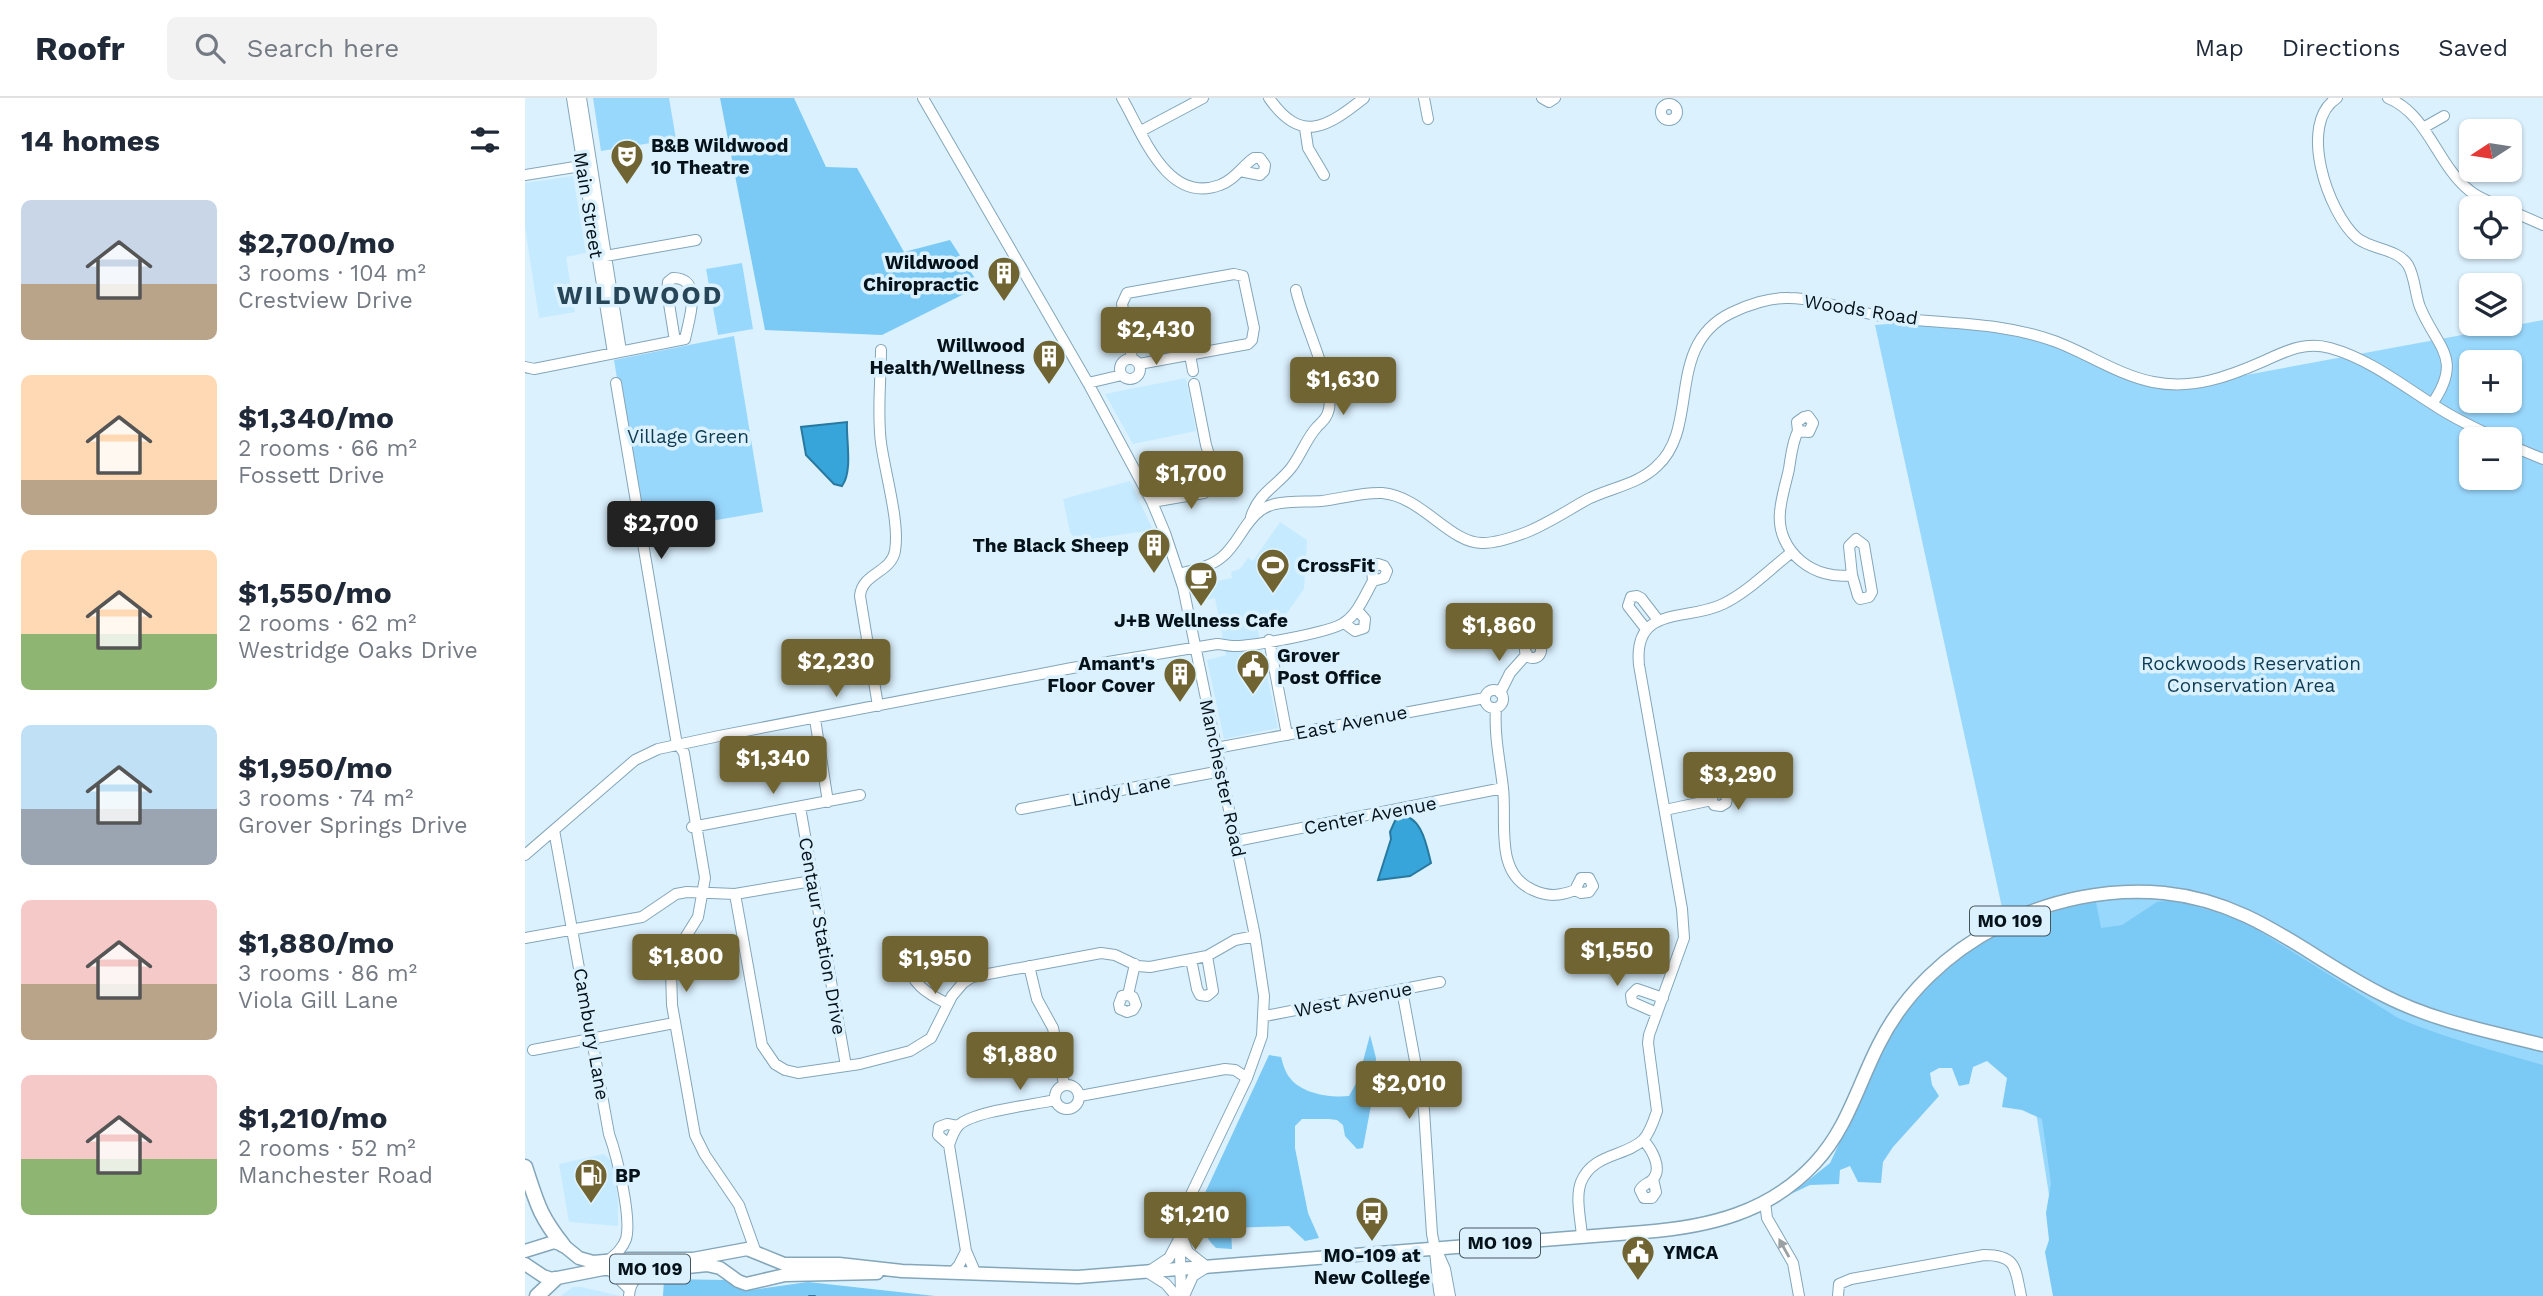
<!DOCTYPE html>
<html lang="en">
<head>
<meta charset="utf-8">
<style>
  body { margin:0; font-family:"Work Sans",sans-serif; background:#f2f2f3; color:#1f2937; height:100vh; display:flex; flex-direction:column; font-size:26px; white-space:nowrap }
  * { box-sizing:border-box; margin:0 }
  p { font-size:23px; color:#747a83 }
  .icon { flex:none; width:38px; height:38px; fill:none; stroke:currentColor; stroke-width:2; stroke-linecap:round; stroke-linejoin:round }
  .map { position:relative; flex:1; overflow:hidden }
  .details { display:flex; flex-direction:column; background:#fff; width:525px }
  .details>* { flex:none }
  .needle { width:46px; rotate:258deg }
  .fabs { position:absolute; left:1934px; top:21px; display:grid; gap:14px }
  .fabs a { display:grid; place-items:center; width:63px; height:63px; border-radius:10px; background:#fff; box-shadow:0 2px 5px #0004; font-size:35px }
  .price { position:absolute; translate:-50% -60px; padding:0 16px; border-radius:7px; background:#706532; color:#fff; font-size:23px; line-height:46px; filter:drop-shadow(0 2px 4px #0008) }
  .price::after { content:''; position:absolute; left:50%; top:42px; width:21px; height:16px; margin-left:-10px; background:inherit; clip-path:polygon(0 0,100% 0,50% 100%) }
  .price.on { background:#222; color:#fff }
  ul { padding:0; list-style:none }
  li { display:flex; align-items:center; gap:21px; height:175px; padding:0 21px }
  li span { display:grid; place-items:center; flex:none; width:196px; height:140px; border-radius:10px; color:#555 }
  li>.icon { margin-inline-start:auto }
  span .icon { width:84px; height:84px; fill:#fffc; stroke-width:1 }
  li b { font-size:30px }
  h2 { display:flex; justify-content:space-between; align-items:center; height:84px; padding:0 21px; font-size:30px }
  header { display:flex; align-items:center; gap:42px; box-sizing:border-box; height:98px; padding:0 35px; background:#fff; border-bottom:2px solid #e0e1e3 }
  header strong { font-size:33px }
  nav { display:flex; gap:38px; margin-inline-start:auto; font-size:24px }
  .search { width:490px; height:63px; background:#f2f2f3; display:flex; align-items:center; gap:18px; box-sizing:border-box; padding:0 24px; border-radius:10px; color:#747a83; font-size:26px }
  main { display:flex; flex:1; min-height:0 }
  .map>svg:first-child { display:block }
  .built { fill:#c6eaff }
  .green { fill:#99d8fd; fill-rule:evenodd }
  .forest { fill:#7bc9f5 }
  .water { fill:#37a5da; stroke:#2879a0; stroke-width:2 }
  .lines { fill:none; stroke-linecap:round; stroke-linejoin:round }
  .stream { stroke:#2879a0; stroke-width:2 }
  .minor-casing { stroke:#83a6ba; stroke-width:12 }
  .major-casing { stroke:#83a6ba; stroke-width:15 }
  .highway-casing { stroke:#83a6ba; stroke-width:17 }
  .minor { stroke:#fff; stroke-width:10 }
  .major { stroke:#fff; stroke-width:12 }
  .highway { stroke:#fff; stroke-width:14 }
  .oneway { fill:#9ba0a3 }
  .labels { text-anchor:middle; stroke-width:7; stroke-linejoin:round; paint-order:stroke }
  .shield { fill:#dbf1fe; stroke:#45555e; stroke-width:2 }
  .shield-label { font-size:18px; font-weight:bold; fill:#051219 }
  .poi-label { font-size:19px; font-weight:bold; fill:#051219; stroke:#dbf1fe; text-anchor:start }
  .street-label { font-size:19px; fill:#051219; stroke:#dbf1fe }
  .park-label { font-size:19px; fill:#0d3b51; stroke:#dbf1fe }
  .district-label { font-size:26px; font-weight:bold; letter-spacing:2px; fill:#264658; stroke:#dbf1fe }
</style>
</head>
<body>
<header>
<strong>Roofr</strong>
<div class="search"><svg class="icon" aria-label="search" viewBox="0 0 24 24"><circle cx="10" cy="10" r="6"/><path d="M15 15l6 6"/></svg>Search here</div>
<nav><a>Map</a><a>Directions</a><a>Saved</a></nav>
</header>
<main>
<section class="details">
<h2>14 homes<svg class="icon" aria-label="filters" viewBox="0 0 24 24"><path d="M4 7h16M4 17h16"/><circle cx="9" cy="7" r="2"/><circle cx="15" cy="17" r="2"/></svg></h2>
<ul>
<li><span style="background:linear-gradient(#c9d6e8 60%,#b9a48a 0)"><svg class="icon" aria-label="home" viewBox="0 0 24 24"><path d="M3 11l9-7 9 7M6 9v11h12V9"/></svg></span><div><b>$2,700/mo</b><p>3 rooms · 104 m²</p><p>Crestview Drive</p></div></li>
<li><span style="background:linear-gradient(#ffd9b3 75%,#b9a48a 0)"><svg class="icon" aria-label="home" viewBox="0 0 24 24"><path d="M3 11l9-7 9 7M6 9v11h12V9"/></svg></span><div><b>$1,340/mo</b><p>2 rooms · 66 m²</p><p>Fossett Drive</p></div></li>
<li><span style="background:linear-gradient(#ffd9b3 60%,#8fb573 0)"><svg class="icon" aria-label="home" viewBox="0 0 24 24"><path d="M3 11l9-7 9 7M6 9v11h12V9"/></svg></span><div><b>$1,550/mo</b><p>2 rooms · 62 m²</p><p>Westridge Oaks Drive</p></div></li>
<li><span style="background:linear-gradient(#bfe0f5 60%,#9aa5b1 0)"><svg class="icon" aria-label="home" viewBox="0 0 24 24"><path d="M3 11l9-7 9 7M6 9v11h12V9"/></svg></span><div><b>$1,950/mo</b><p>3 rooms · 74 m²</p><p>Grover Springs Drive</p></div></li>
<li><span style="background:linear-gradient(#f6c9c9 60%,#b9a48a 0)"><svg class="icon" aria-label="home" viewBox="0 0 24 24"><path d="M3 11l9-7 9 7M6 9v11h12V9"/></svg></span><div><b>$1,880/mo</b><p>3 rooms · 86 m²</p><p>Viola Gill Lane</p></div></li>
<li><span style="background:linear-gradient(#f6c9c9 60%,#8fb573 0)"><svg class="icon" aria-label="home" viewBox="0 0 24 24"><path d="M3 11l9-7 9 7M6 9v11h12V9"/></svg></span><div><b>$1,210/mo</b><p>2 rooms · 52 m²</p><p>Manchester Road</p></div></li>
</ul>
</section>
<div class="map">
<svg width="2018" height="1198" viewBox="0 0 2018 1198">
  <rect width="100%" height="100%" fill="#dbf1fe"/>
  <!-- built -->
  <path class="built" d="M48 78 61 155 41 159 50 214 14 220 0 129V85Z
    M661 280 671 333 608 346 580 296Z
    M605 383 628 432 551 443 545 434 538 401Z
    M755 424 782 442 779 491 756 523 732 528 753 630 699 641 682 562 701 557 690 500 681 502 678 486 707 480 706 474 715 471 723 460 728 463Z
    M79 1056 87 1064 93 1102V1128L44 1124 34 1066Z
    M48 1189H56L96 1198H36Z"/>
  <!-- green -->
  <path class="green" d="M68 0H144L151 41 76 53Z
    M217 165 228 231 193 237 181 171Z
    M1415 222 1529 243 1636 289 1672 286 2018 222V1198H1540L1483 837 1350 227ZM1946 264H1984V303H1946ZM1946 341H1984V380H1946Z
    M209 238 238 414 117 435 89 262Z"/>
  <!-- forest -->
  <path class="forest" d="M195 0H269L301 69 332 70 379 154 425 142 455 188 357 237 240 232Z
    M1649 802 1717 822 1873 920C1920 940 1969 953 2018 967V1198H1528L1520 1154 1524 1142 1521 1115 1526 1085 1517 1021 1497 1012 1477 1009 1482 980 1462 963 1448 969 1444 986 1434 988 1427 970H1414L1405 975 1407 987 1414 998 1368 1049 1358 1064 1356 1085 1333 1084 1325 1068 1315 1072 1314 1086 1285 1087 1266 1096 1305 1065 1363 942 1379 914 1408 884 1437 858 1468 839 1539 810 1571 804 1576 830 1597 827 1632 804Z
    M845 937 851 960 850 986 838 1050 832 1051 820 1038 818 1027 812 1022 804 1021H777L770 1028V1050L783 1115 794 1140 780 1143 764 1128 706 1130 707 1151 691 1150C673 1132 674 1119 680 1095L744 957 756 959C758 966 760 974 765 980 777 996 806 1000 824 998L833 982Z
    M139 1181 200 1182 226 1192 283 1184 410 1198H138Z"/>
  <!-- water -->
  <path class="water" d="M322 324C321 342 328 373 317 388L309 386 281 357 276 329Z
    M873 716C897 718 901 745 906 765L885 778 853 782 866 741 865 734Z"/>
  <g class="lines">
    <!-- stream -->
    <path class="stream" d="M284 1198H290"/>
    <defs>
      <path id="minor" d="M47 0 88 255
        M56 0 96 253
        M398 0 563 285 627 404 640 435 658 489 730 838 739 898 737 938 722 980 659 1111 655 1155 656 1198
        M597 0C618 36 642 107 695 87 710 82 717 68 729 60H735L740 67 739 73 735 77 715 73
        M744 0C776 46 801 30 839 0
        M899 0 903 21
        M1017 0 1024 4 1030 0
        M1812 0C1772 25 1803 115 1832 140 1847 152 1872 150 1883 167 1890 179 1890 196 1895 209 1912 250 1939 260 1907 306
        M1863 0C1903 16 1912 67 1945 93 1955 101 1968 105 1979 110
        M1136 14a8 8 0 1 1 16 0a8 8 0 1 1-16 0Z
        M780 30 783 50 799 77
        M1898 30 1919 18
        M616 33 678 0
        M0 77 62 67
        M1984 112 2018 127
        M75 159 171 142
        M148 180C179 180 164 221 160 241L150 243 142 193 143 184Z
        M665 257 668 273
        M607 260 597 206 602 195 709 176 718 178 729 230 727 242 723 246 614 266
        M595 271a10 10 0 1 1 20 0a10 10 0 1 1-20 0Z
        M0 269 9 271 150 243
        M91 285 152 647
        M563 285 597 277
        M1273 333 1284 334 1288 325 1283 318 1279 319 1272 324 1273 333C1267 345 1266 358 1264 371 1261 385 1256 400 1255 414 1251 454 1290 483 1327 477L1324 448 1331 441 1339 447 1347 494 1344 499 1335 501 1333 498 1327 477
        M1984 347 2018 361
        M627 404 679 395 688 389 690 376 681 347 669 286
        M726 419C734 394 751 389 766 370 776 357 781 341 792 329 798 323 802 320 804 311 809 287 777 221 771 192
        M654 476C669 472 685 469 697 459 713 446 719 424 736 412 742 408 743 408 750 406 765 403 781 404 796 403 816 401 836 394 857 395 897 398 925 446 958 445 972 445 989 439 1002 434 1024 425 1043 412 1063 401 1085 390 1114 386 1132 368 1176 328 1139 248 1206 215 1222 207 1246 199 1264 200 1301 201 1334 217 1370 220 1424 226 1476 224 1529 243 1562 255 1593 277 1628 284 1667 292 1703 279 1739 263 1761 253 1780 243 1805 250 1845 261 1878 288 1912 309 1932 322 1952 331 1973 341
        M819 525 830 533 839 530 840 521 832 512
        M1121 531 1103 508 1106 499 1112 498 1116 500 1133 522
        M744 542 762 637
        M1000 552a8 8 0 1 1 16 0a8 8 0 1 1-16 0Z
        M960 601a9 9 0 1 1 18 0a9 9 0 1 1-18 0Z
        M975 595 985 575 1002 556
        M353 608 335 498C337 475 366 475 370 453 375 425 360 375 356 345 352 315 356 282 356 252
        M971 610C969 638 975 663 978 690 982 725 969 775 1008 792 1023 799 1035 798 1050 792L1056 795 1064 794 1068 788 1064 780H1056L1050 792
        M290 621 303 704
        M154 647 159 655 180 780 173 819 155 848 146 871 147 907 170 1037 180 1057 214 1107 230 1152
        M691 650 960 600
        M275 709 321 968
        M496 711 696 673
        M1140 712 1187 702 1189 707 1196 708 1201 705 1202 700 1199 694 1193 692 1188 696 1187 702
        M167 729 335 697
        M29 732 84 1036C92 1058 107 1120 101 1141 98 1150 91 1156 84 1162
        M711 743 978 690
        M0 757 110 662 133 651 194 638 547 570 692 546C697 546 702 548 708 548 725 549 808 534 820 524 833 515 840 497 848 483L859 480 862 473 859 468 853 466 847 471 848 483
        M210 796 237 947 250 966 260 972 273 975 335 966 385 953 406 940 427 898 438 885 447 879 576 855 590 857 613 868 625 869 682 858 710 842 730 838
        M0 840 117 819 151 796 162 794 210 796 287 783
        M381 860C386 886 401 895 423 906
        M666 861 672 891 675 897 682 898 688 893 682 858
        M504 868 512 901 528 930 539 986
        M877 892 899 1012 907 1136C912 1156 911 1177 915 1198
        M603 897 597 898 594 906 595 911 602 914 608 912 611 907 608 899 603 897 610 866
        M1132 915 1107 904 1106 897 1112 891 1138 900
        M740 918 915 884
        M8 952 144 926
        M530 999a12 12 0 1 1 24 0a12 12 0 1 1-24 0Z
        M555 998 700 971 710 972 722 980
        M1118 1042C1126 1050 1138 1070 1128 1081 1124 1086 1119 1085 1115 1092L1119 1100H1127L1131 1094 1128 1081
        M424 1047 413 1037 414 1029 422 1026 433 1028
        M1240 1104 1242 1120 1268 1165 1274 1198
        M657 1139 663 1154 682 1169 668 1178 659 1198
        M1057 1139C1056 1122 1050 1100 1056 1084 1068 1055 1100 1059 1118 1042 1125 1035 1129 1022 1132 1013L1123 945 1124 937 1159 840 1157 811 1114 567C1108 506 1162 524 1198 506 1223 494 1245 471 1267 454
        M912 1153 920 1171 925 1198
        M84 1171 104 1191
        M626 1172 644 1160 653 1143
        M622 1174 641 1186 651 1198
        M427 1175 434 1167 441 1153
        M451 1176 441 1153 424 1047C426 1041 429 1032 434 1027 449 1013 508 1007 530 1002
        M104 1198C105 1183 112 1178 125 1171
        M1313 1198 1314 1186 1326 1181 1459 1157C1492 1157 1490 1170 1496 1198"/>
      <path id="major" d="M0 1153 29 1144 38 1147 54 1160 68 1164 104 1161H168L222 1151 259 1166H314L377 1173 553 1179 1119 1134C1183 1129 1244 1115 1290 1065 1322 1031 1333 987 1354 946 1405 844 1527 784 1639 795 1729 804 1782 859 1858 897 1908 923 1963 933 2018 947
        M0 1166 18 1178 27 1181 78 1171H142L182 1167 195 1170 213 1183 221 1186 260 1177 352 1175"/>
      <path id="highway" d="M0 1069C12 1105 14 1117 38 1147
        M12 1198 30 1181"/>
    </defs>
    <!-- minor casing -->
    <use href="#minor" class="minor-casing"/>
    <!-- major casing -->
    <use href="#major" class="major-casing"/>
    <!-- highway casing -->
    <use href="#highway" class="highway-casing"/>
    <!-- minor -->
    <use href="#minor" class="minor"/>
    <!-- major -->
    <use href="#major" class="major"/>
    <!-- highway -->
    <use href="#highway" class="highway"/>
  </g>
  <!-- one-way arrows -->
  <defs><path id="oneway-solid" d="M-6-.8H1V-3.2L6.5 0L1 3.2V.8H-6Z" transform="scale(1.75)"/></defs>
  <use class="oneway" href="#oneway-solid" transform="translate(1259 1150) rotate(-119)"/>
  <!-- icons -->
  <defs>
    <symbol id="theatre-pin" viewBox="-11 -11 22 30"><path d="M0 17L-7.5 6A9.5 9.5 0 1 1 7.5 6Z" fill="#706532" stroke="#dbf1fe"/><path d="M-5-5.5Q0-4 5-5.5V0Q5 5 0 6Q-5 5-5 0ZM-3.3-2.5H-1v1.5H-3.3ZM1-2.5H3.3v1.5H1ZM-2.8 1Q0 5.5 2.8 1Z" fill="#fff"/></symbol>
    <symbol id="building-pin" viewBox="-11 -11 22 30"><path d="M0 17L-7.5 6A9.5 9.5 0 1 1 7.5 6Z" fill="#706532" stroke="#dbf1fe"/><path d="M-4-6H4V6H1V3H-1V6H-4ZM-2.5-4.3h1.7v1.8h-1.7ZM.8-4.3h1.7v1.8H.8ZM-2.5-1h1.7V.8h-1.7ZM.8-1h1.7V.8H.8Z" fill="#fff"/></symbol>
    <symbol id="stadium-pin" viewBox="-11 -11 22 30"><path d="M0 17L-7.5 6A9.5 9.5 0 1 1 7.5 6Z" fill="#706532" stroke="#dbf1fe"/><path d="M0-5a6.5 5 0 1 0 0 10a6.5 5 0 1 0 0-10ZM-3.5-1.8h7v3.6h-7Z" fill="#fff"/></symbol>
    <symbol id="cafe-pin" viewBox="-11 -11 22 30"><path d="M0 17L-7.5 6A9.5 9.5 0 1 1 7.5 6Z" fill="#706532" stroke="#dbf1fe"/><path d="M-5.5-4.5H6V0H3Q3 3.5 0 3.5H-2.5Q-5.5 3.5-5.5 0ZM3-3.2v2h1.7v-2ZM-6 4.5H4V6H-6Z" fill="#fff"/></symbol>
    <symbol id="civic-pin" viewBox="-11 -11 22 30"><path d="M0 17L-7.5 6A9.5 9.5 0 1 1 7.5 6Z" fill="#706532" stroke="#dbf1fe"/><path d="M-.6-6.5H3V-4.5H.6V-3L4-1V1h2V6H-6V1h2V-1L-.6-3ZM-1.2 2.5V6h2.4V2.5Z" fill="#fff"/></symbol>
    <symbol id="fuel-pin" viewBox="-11 -11 22 30"><path d="M0 17L-7.5 6A9.5 9.5 0 1 1 7.5 6Z" fill="#706532" stroke="#dbf1fe"/><path d="M-5.5-6h7V0h2V4h1.3V-2.5L3-4.5l.8-.8L6-3V5H2.5V1h-1V6h-7ZM-4.2-4.7v3.2H.2V-4.7Z" fill="#fff"/></symbol>
    <symbol id="bus-pin" viewBox="-11 -11 22 30"><path d="M0 17L-7.5 6A9.5 9.5 0 1 1 7.5 6Z" fill="#706532" stroke="#dbf1fe"/><path d="M-5-6H5V4H4V6H2V4H-2V6H-4V4H-5ZM-3.5-4V0h7V-4ZM-3.5 1.2v1.5H-2V1.2ZM2 1.2v1.5H3.5V1.2Z" fill="#fff"/></symbol>
  </defs>
  <g fill-rule="evenodd">
    <use href="#theatre-pin" x="83" y="39" width="38" height="52"/>
    <use href="#building-pin" x="460" y="156" width="38" height="52"/>
    <use href="#building-pin" x="505" y="239" width="38" height="52"/>
    <use href="#building-pin" x="610" y="428" width="38" height="52"/>
    <use href="#stadium-pin" x="729" y="448" width="38" height="52"/>
    <use href="#cafe-pin" x="657" y="461" width="38" height="52"/>
    <use href="#civic-pin" x="709" y="549" width="38" height="52"/>
    <use href="#building-pin" x="636" y="557" width="38" height="52"/>
    <use href="#fuel-pin" x="47" y="1058" width="38" height="52"/>
    <use href="#bus-pin" x="828" y="1096" width="38" height="52"/>
    <use href="#civic-pin" x="1094" y="1135" width="38" height="52"/>
  </g>
  <g class="labels">
    <!-- shield labels -->
    <g class="shield">
      <rect x="1445" y="808.5" width="80" height="29" rx="5"/>
      <rect x="935" y="1130.5" width="80" height="29" rx="5"/>
      <rect x="85" y="1156.5" width="80" height="29" rx="5"/>
    </g>
    <g class="shield-label">
      <text x="1485" y="829">MO 109</text>
      <text x="975" y="1151">MO 109</text>
      <text x="125" y="1177">MO 109</text>
    </g>
    <!-- poi labels -->
    <g class="poi-label">
      <text x="126" y="54">B&amp;B Wildwood<tspan x="126" dy="22">10 Theatre</tspan></text>
      <text x="454" y="171" text-anchor="end">Wildwood<tspan x="454" dy="22">Chiropractic</tspan></text>
      <text x="500" y="254" text-anchor="end">Willwood<tspan x="500" dy="22">Health/Wellness</tspan></text>
      <text x="604" y="454" text-anchor="end">The Black Sheep</text>
      <text x="772" y="474">CrossFit</text>
      <text x="676" y="529" text-anchor="middle">J+B Wellness Cafe</text>
      <text x="752" y="564">Grover<tspan x="752" dy="22">Post Office</tspan></text>
      <text x="630" y="572" text-anchor="end">Amant's<tspan x="630" dy="22">Floor Cover</tspan></text>
      <text x="90" y="1084">BP</text>
      <text x="1138" y="1161">YMCA</text>
      <text x="847" y="1164" text-anchor="middle">MO-109 at<tspan x="847" dy="22">New College</tspan></text>
    </g>
    <!-- street labels -->
    <g class="street-label">
      <text transform="translate(64 107) rotate(81)" y="7">Main Street</text>
      <text transform="translate(1336 211) rotate(9)" y="7">Woods Road</text>
      <text transform="translate(826 624) rotate(-11)" y="7">East Avenue</text>
      <text transform="translate(698 680) rotate(78)" y="7">Manchester Road</text>
      <text transform="translate(596 692) rotate(-11)" y="7">Lindy Lane</text>
      <text transform="translate(845 717) rotate(-11)" y="7">Center Avenue</text>
      <text transform="translate(298 838) rotate(80)" y="7">Centaur Station Drive</text>
      <text transform="translate(828 901) rotate(-11)" y="7">West Avenue</text>
      <text transform="translate(67 936) rotate(80)" y="7">Cambury Lane</text>
    </g>
    <!-- park labels -->
    <g class="park-label">
      <text x="163" y="345">Village Green</text>
      <text x="1726" y="572">Rockwoods Reservation<tspan x="1726" dy="22">Conservation Area</tspan></text>
    </g>
    <!-- district labels -->
    <g class="district-label">
      <text x="115" y="206">WILDWOOD</text>
    </g>
  </g>
</svg>
<div class="fabs">
<a><svg class="needle" viewBox="-14 -14 28 28"><path d="M0-13l5 13h-10z" fill="#e53935"/><path d="M0 13l5-13h-10z" fill="#747a83"/></svg></a>
<a><svg class="icon" aria-label="locate" viewBox="0 0 24 24"><circle cx="12" cy="12" r="6"/><path d="M12 2v4M12 18v4M2 12h4M18 12h4"/></svg></a>
<a><svg class="icon" aria-label="layers" viewBox="0 0 24 24"><path d="M12 4l9 5-9 5-9-5zM3 14l9 5 9-5"/></svg></a>
<a>+</a>
<a>−</a>
</div>
<b class="price" style="left:631px;top:269px">$2,430</b>
<b class="price" style="left:818px;top:319px">$1,630</b>
<b class="price" style="left:666px;top:413px">$1,700</b>
<b class="price on" style="left:136px;top:463px">$2,700</b>
<b class="price" style="left:974px;top:565px">$1,860</b>
<b class="price" style="left:311px;top:601px">$2,230</b>
<b class="price" style="left:248px;top:698px">$1,340</b>
<b class="price" style="left:1213px;top:714px">$3,290</b>
<b class="price" style="left:1092px;top:890px">$1,550</b>
<b class="price" style="left:161px;top:896px">$1,800</b>
<b class="price" style="left:410px;top:898px">$1,950</b>
<b class="price" style="left:495px;top:994px">$1,880</b>
<b class="price" style="left:884px;top:1023px">$2,010</b>
<b class="price" style="left:670px;top:1154px">$1,210</b>
</div>
</main>
</body>
</html>
